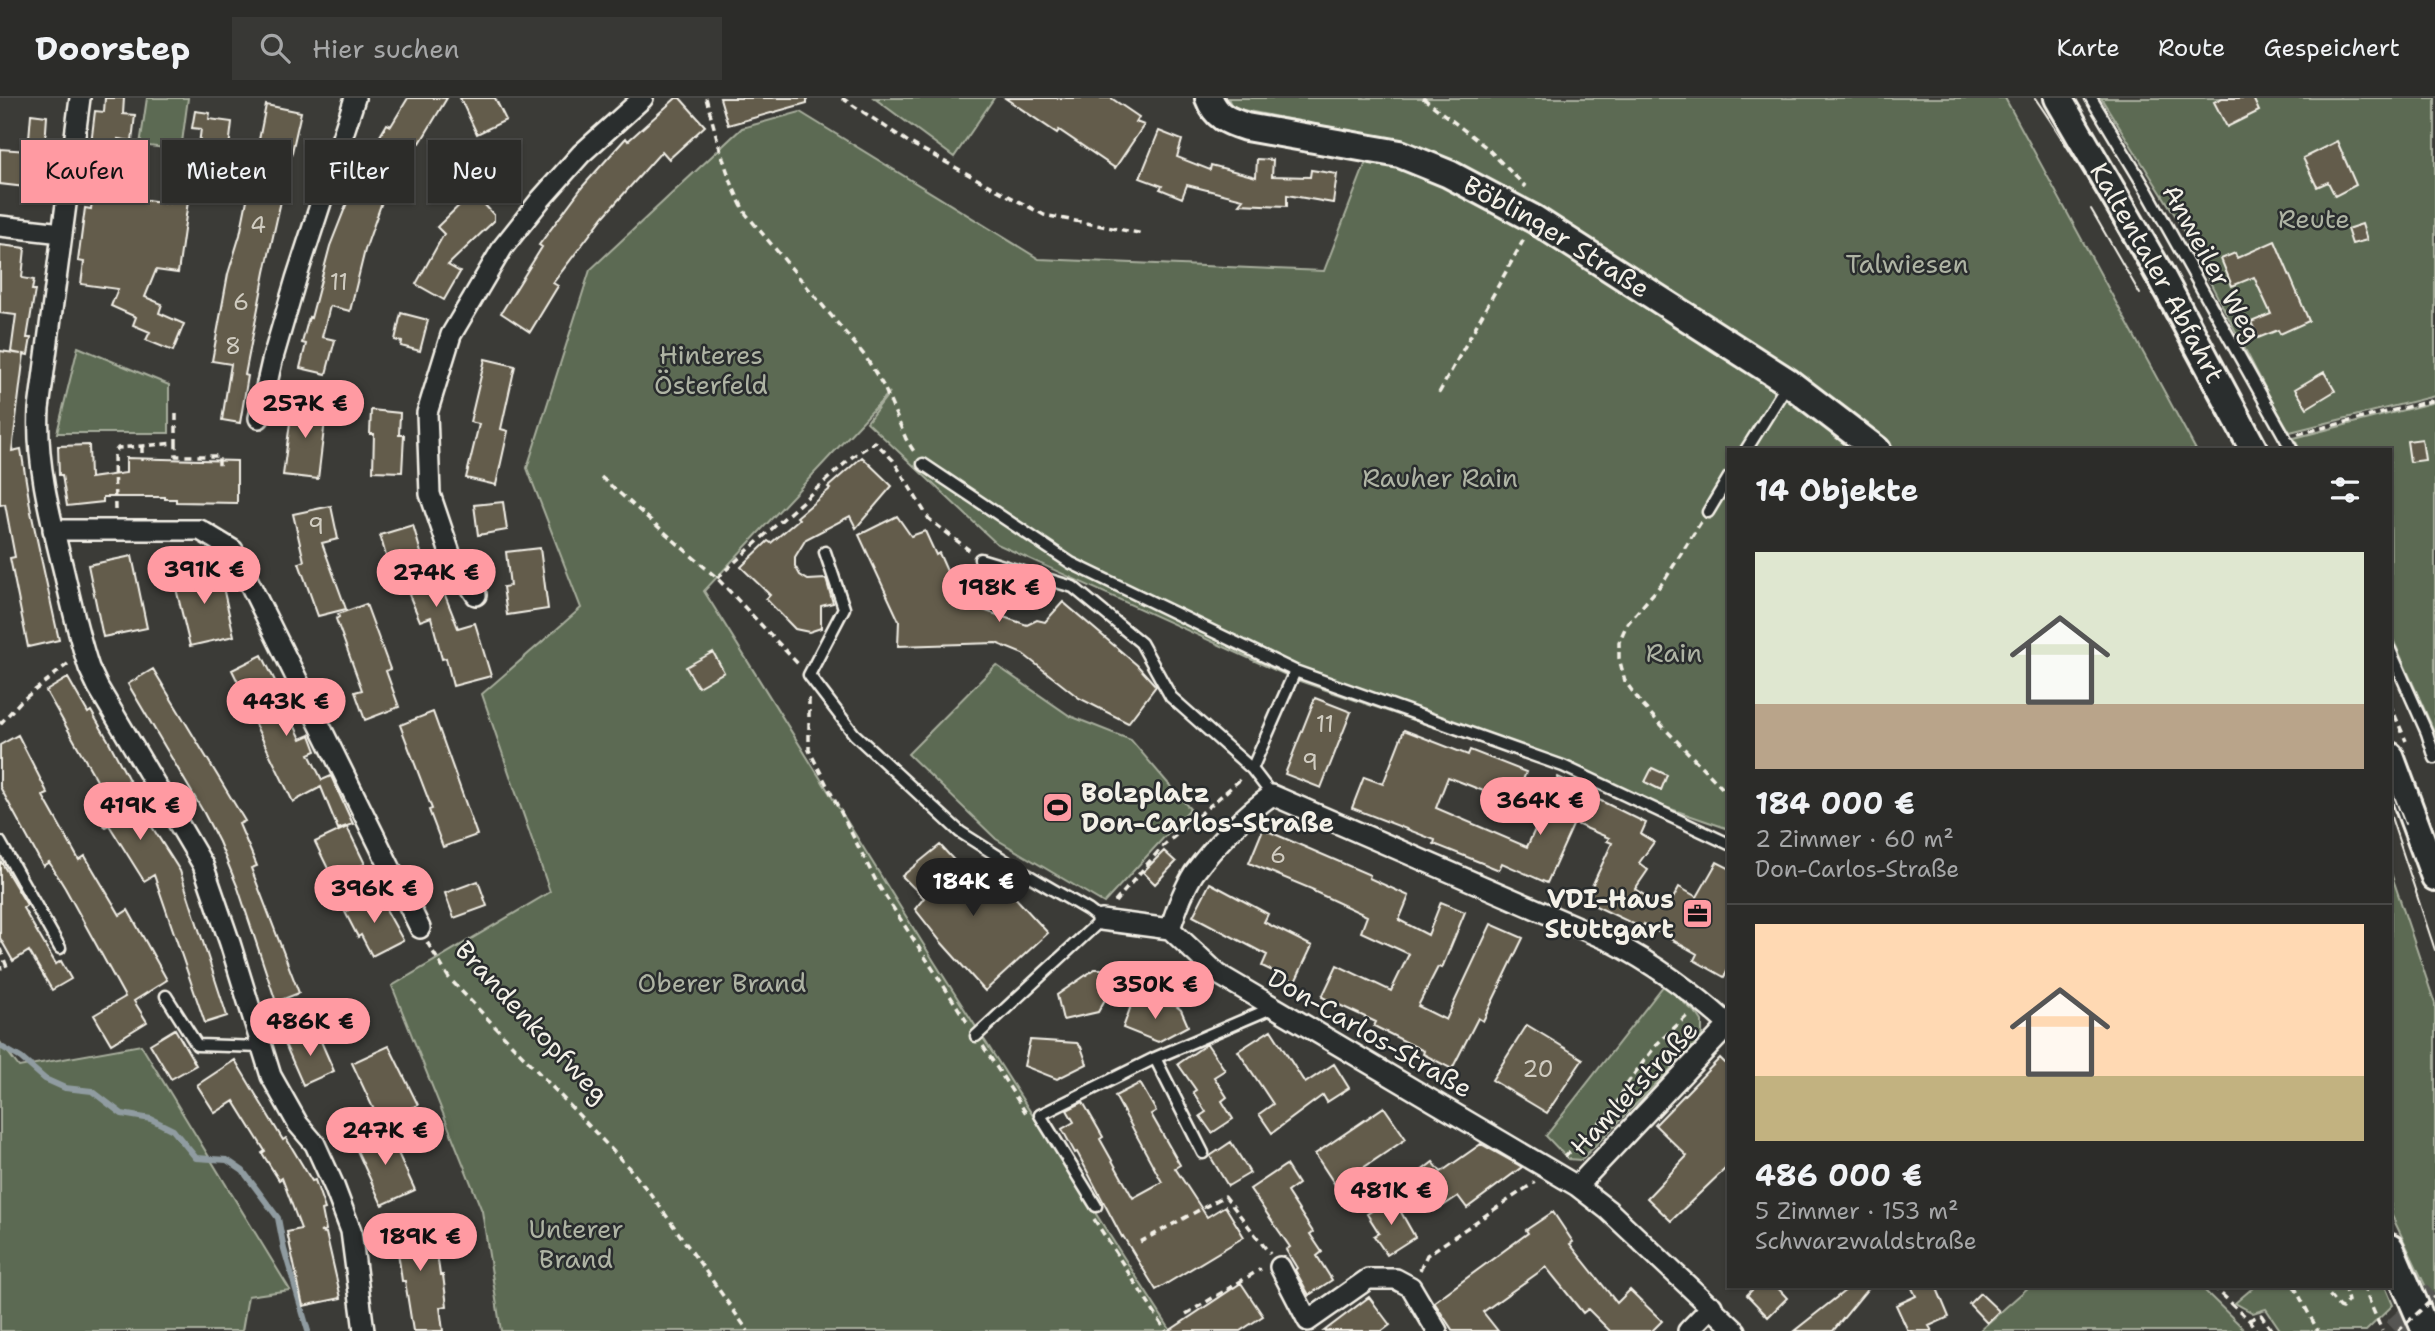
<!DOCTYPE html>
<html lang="de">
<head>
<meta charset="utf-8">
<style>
  body { margin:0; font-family:"Shantell Sans",sans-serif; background:#383835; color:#f1f3f6; height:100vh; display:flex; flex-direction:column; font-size:26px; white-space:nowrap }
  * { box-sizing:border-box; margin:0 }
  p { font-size:23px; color:#a6a7a8 }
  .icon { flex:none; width:38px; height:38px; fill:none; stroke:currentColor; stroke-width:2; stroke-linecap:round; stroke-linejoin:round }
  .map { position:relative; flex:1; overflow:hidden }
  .details { position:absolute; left:1727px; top:350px; width:665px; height:840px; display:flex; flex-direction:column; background:#2c2c29; border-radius:0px; box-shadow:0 2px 5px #0004,0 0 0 2px #484846 }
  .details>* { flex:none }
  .guide { position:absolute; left:21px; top:42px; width:665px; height:63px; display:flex; gap:14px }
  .price { position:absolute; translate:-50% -60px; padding:0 16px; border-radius:24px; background:#ff9aa2; color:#111; font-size:23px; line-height:46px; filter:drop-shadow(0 2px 4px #0008) }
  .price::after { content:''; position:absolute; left:50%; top:42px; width:21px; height:16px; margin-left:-10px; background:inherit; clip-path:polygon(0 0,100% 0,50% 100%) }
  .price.selected { background:#222; color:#fff }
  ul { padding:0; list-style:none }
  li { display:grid; align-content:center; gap:14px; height:371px; padding:0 28px }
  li+li { border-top:2px solid #484846 }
  li span { display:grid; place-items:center; height:217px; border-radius:0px; color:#555 }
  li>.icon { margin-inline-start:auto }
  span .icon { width:126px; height:126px; fill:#fffc; stroke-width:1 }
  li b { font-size:30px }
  h2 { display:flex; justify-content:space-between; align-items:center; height:84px; padding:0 28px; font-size:30px }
  .chip { padding:0 24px; border-radius:0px; background:#2c2c29; box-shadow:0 2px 5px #0004,0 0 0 2px #484846; font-size:24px; line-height:63px }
  .chip.selected { background:#ff9aa2; color:#111 }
  header { display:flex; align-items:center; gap:42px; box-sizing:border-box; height:98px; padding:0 35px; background:#2c2c29; border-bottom:2px solid #484846 }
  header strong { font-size:33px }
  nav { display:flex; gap:38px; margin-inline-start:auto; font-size:24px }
  .search { width:490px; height:63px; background:#383835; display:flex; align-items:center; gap:18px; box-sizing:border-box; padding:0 24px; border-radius:0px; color:#a6a7a8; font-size:26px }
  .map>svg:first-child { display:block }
  .green { fill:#5b6a52; stroke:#a8ae9d; stroke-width:2 }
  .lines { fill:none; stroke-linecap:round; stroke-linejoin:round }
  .stream { stroke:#909ca1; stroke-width:6 }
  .building { fill:#635b4b; stroke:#f4f1e8; stroke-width:2; fill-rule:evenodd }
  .secondary-tunnel { stroke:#575652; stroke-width:26; stroke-dasharray:26 13; stroke-linecap:butt }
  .lane-casing { stroke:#f4f1e8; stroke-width:15 }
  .street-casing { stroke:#f4f1e8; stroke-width:24 }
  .secondary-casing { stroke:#f4f1e8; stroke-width:32 }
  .path { stroke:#f4f1e8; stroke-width:3.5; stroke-dasharray:7 5; stroke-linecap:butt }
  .lane { stroke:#2a2d2e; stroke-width:10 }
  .street { stroke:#2a2d2e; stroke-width:19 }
  .secondary { stroke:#2a2d2e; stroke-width:26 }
  .tram { stroke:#f4f1e8; stroke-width:2 }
  .path-bridge { stroke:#f4f1e8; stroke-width:3.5; stroke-dasharray:7 5; stroke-linecap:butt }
  .labels { text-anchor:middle; stroke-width:5; stroke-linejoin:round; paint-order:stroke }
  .number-label { font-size:23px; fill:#d0ccc1 }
  .park-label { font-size:26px; fill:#afb4a4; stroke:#2a2d2e }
  .street-label { font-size:26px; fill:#f4f1e8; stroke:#2a2d2e }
  .poi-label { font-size:26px; font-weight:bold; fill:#f4f1e8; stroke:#2a2d2e; text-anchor:start }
</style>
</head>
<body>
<header>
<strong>Doorstep</strong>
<div class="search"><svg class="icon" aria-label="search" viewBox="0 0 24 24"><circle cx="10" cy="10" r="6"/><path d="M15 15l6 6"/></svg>Hier suchen</div>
<nav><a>Karte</a><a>Route</a><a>Gespeichert</a></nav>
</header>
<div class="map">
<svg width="2435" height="1233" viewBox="0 0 2435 1233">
  <rect width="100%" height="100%" fill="#3b3b37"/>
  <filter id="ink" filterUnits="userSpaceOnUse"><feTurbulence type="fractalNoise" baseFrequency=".0143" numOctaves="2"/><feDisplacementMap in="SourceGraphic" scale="14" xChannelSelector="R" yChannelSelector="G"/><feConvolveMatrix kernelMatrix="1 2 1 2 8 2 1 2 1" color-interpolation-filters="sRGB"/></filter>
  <g filter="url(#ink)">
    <!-- green -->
    <path class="green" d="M147 0H188L181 52 140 47Z
      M874 0H994L954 59Z
      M1228 0H2005L2196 352H1729V731L1297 582 997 446 867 324 890 294 704 493 935 865 1171 1233H501L482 1113 392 888 550 794 482 596 581 510 527 370 590 172 742 30 800 14 1039 161 1324 173 1376 38 1243 12 1231 7Z
      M2101 0H2435V298L2290 334 2273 305 2175 117Z
      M78 249 169 287V335H57Z
      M2435 304V635L2391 537 2390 352H2300L2294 340Z
      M996 567 1070 618 1131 642 1190 711 1104 805 996 741 908 656Z
      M2391 775 2435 906V1208L2391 1116Z
      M1664 887 1698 917 1702 923V939L1581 1062 1568 1061 1546 1038Z
      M0 944 19 969 141 947 290 1192 248 1198 242 1233H0Z
      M2030 1188H2200L2246 1233H1979Z
      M2255 1188H2385L2393 1207 2366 1233H2281L2266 1211 2253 1215 2235 1205Z"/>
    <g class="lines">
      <!-- stream -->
      <path class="stream" d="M0 948 21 960 45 981 65 990 92 993 122 1016 151 1021 173 1032 196 1060 227 1062 243 1073 278 1120 284 1151 308 1233"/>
    </g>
    <!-- building -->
    <path class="building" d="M105 0H124L123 16 135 17 132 43 118 41 110 97 169 105 170 93 189 96 178 175 156 172 145 199 162 206 159 215 184 226 173 253 146 242 150 234 133 227 136 219 111 208 118 191 81 186 84 164 78 163 85 110 91 111 95 81 87 79 95 13 104 14Z
      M408 0H447L420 45 416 43 393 83 390 81 365 152 350 213 330 208 322 239 335 242 326 276 300 270 306 246 302 245 309 219 311 220 330 148 360 72 387 26 391 28Z
      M460 0H495L506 22 477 36Z
      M676 0H680L705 28 669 61 662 53 604 118 553 185 558 188 530 234 501 215 542 149 539 147 583 88 626 40 628 43Z
      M720 0H807V5L728 27Z
      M1005 0H1111L1139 19 1136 24 1144 27 1115 70 1059 32 1057 35Z
      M2222 0H2253L2259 13 2227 29 2214 4Z
      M266 7 301 14 265 174 245 277 248 278 240 325 222 322 231 266 212 263 228 176 240 137Z
      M195 13 210 15 209 21 232 24 228 58 198 54 201 31 192 30Z
      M31 16 47 18 42 91 0 86V51L28 53Z
      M1159 33 1182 42 1177 59 1210 72 1211 67 1256 79 1257 61 1273 62 1272 78 1310 79 1311 72 1337 76 1333 105 1287 97V108L1239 106 1243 101 1187 87 1182 100 1160 91 1162 88 1140 80Z
      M2337 43 2356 87 2335 98 2328 84 2317 89 2303 60Z
      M474 44 488 73 467 83 454 54Z
      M473 94 494 117V123L448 167 460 174 444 202 416 186 444 136 437 129Z
      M2362 126 2367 142 2352 146 2347 131Z
      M2275 143 2309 223 2280 236 2278 232 2258 240 2251 224 2271 216 2258 188 2254 179 2232 188 2221 161 2235 155 2237 160Z
      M0 147 25 150 22 180 34 182 32 192H35L27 240H31L28 257 24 256 12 353 21 351 31 414 59 542 28 549 10 460 15 459 5 406 0 407V253L21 256 11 254 16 217 0 215Z
      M401 215 428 222 420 253 401 248 402 244 395 242Z
      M485 261 515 268 501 331 508 333 496 387 466 380 479 326 470 324Z
      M2324 274 2335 293 2307 310 2295 291Z
      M293 302 327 306 318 381 283 377Z
      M371 312 400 315 399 337H404L402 374 373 373 374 336H370Z
      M2422 341 2425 362 2410 364 2407 343Z
      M89 347 90 380 126 375V360L237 363V405L176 404V401H165V399H103V404L67 408 62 377H59L58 348Z
      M862 359 892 388 856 430 850 418 806 441 795 459V468L800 477 808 482 826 481 833 505 821 508V530L809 534 795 531 766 501 770 497 741 469 768 443 771 445 799 421 797 419 830 391 828 389Z
      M503 404 507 432 478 437 474 407Z
      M331 408 338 441 322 445 346 511 318 518 299 465 304 463 293 416Z
      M897 418 911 438 925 433 936 457 939 455 950 480 954 479 971 508 1027 527 1037 522 1045 524 1063 504 1137 567 1156 588 1128 625 1079 600 1023 556 996 545 898 548 899 523 859 437Z
      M413 427 430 486 439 482 458 530 475 525 491 578 453 588 446 560 442 561 431 519 420 523 398 470 390 472 380 437Z
      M540 450 548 511 507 517 503 489 510 488 506 454Z
      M132 458 147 530 103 539 88 467Z
      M218 467 234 538 190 548 173 478Z
      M366 506 390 571 386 573 399 609 365 622 355 594 362 592 336 521 339 519 338 516Z
      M713 554 724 574 698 589 686 569Z
      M262 557 278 589 283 587 290 601 283 604 301 641 310 637 316 653 309 656 322 682 331 678 353 726 338 731 321 689 293 704 253 622 256 621 232 572Z
      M153 571 245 723 239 726 257 768 251 770 299 895 276 904 238 790 219 744 204 715 128 586Z
      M68 580 88 615 91 613 108 642 143 709 140 710 180 773 227 918 205 925 154 777 144 783 109 727 105 729 95 709 108 702 46 593Z
      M1315 600 1351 614 1321 690 1285 676Z
      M433 614 477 737 443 749 429 712 432 711 400 627Z
      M1404 632 1468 657 1470 652 1526 674 1522 685 1550 698 1558 679 1599 698 1597 701 1646 725 1641 736 1654 744 1639 765 1648 772 1635 791 1667 812 1679 789 1697 799 1717 764 1729 770V870L1724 879 1694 862 1697 856 1644 826 1642 830 1585 803 1612 745 1607 743 1609 740 1574 725 1547 785 1502 765 1499 772 1482 765 1434 746 1435 742 1352 710 1364 679 1383 686ZM1448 679 1542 716 1527 749 1436 710Z
      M18 637 48 696 43 698 79 762 85 758 120 817 128 812 167 882 134 903 147 924 111 946 94 917 125 899 65 790 49 764 43 768 0 689V647Z
      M1652 670 1667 677 1661 692 1645 684Z
      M347 729 365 766 333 781 315 744Z
      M1263 731 1370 777 1369 780 1409 798 1399 822 1428 837 1441 804 1465 814 1442 870 1438 869 1418 908 1446 922 1491 826 1523 840 1483 923 1478 920 1452 971 1423 956 1424 953 1374 928 1376 924 1322 899 1337 867 1391 893 1409 856 1361 834 1367 818 1313 793 1314 792 1249 765Z
      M940 747 982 793 999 782 1048 835 985 893 941 844 915 811 924 800 902 778Z
      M1164 753 1176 764 1155 786 1143 774Z
      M0 762 27 807 23 810 56 866 61 863 71 881 52 892 29 853 13 863 0 840Z
      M478 783 487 808 454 820 445 795Z
      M1210 785 1268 816 1264 824 1312 848 1295 884 1262 868 1267 857 1193 818Z
      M378 797 403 842 372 858 361 837 358 839 345 814Z
      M1095 871H1101L1116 882 1098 914 1063 922 1057 897Z
      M1132 905 1176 908 1181 912 1188 928 1158 944 1123 930Z
      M1527 927 1583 961 1547 1015 1492 982Z
      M175 931 196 967 171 981 150 946Z
      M316 932 334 973 303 987 285 946Z
      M1271 932 1305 985 1334 966 1349 990 1327 1004 1323 997 1272 1035 1259 1016 1273 1006 1238 953Z
      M1030 942 1077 945 1081 949 1087 966 1057 981 1024 968Z
      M1207 946 1225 972 1214 979 1227 999 1222 1003 1233 1021 1212 1035 1200 1018 1206 1014 1193 994 1196 992 1178 966Z
      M389 948 418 1007 380 1025 352 965Z
      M1720 960 1729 969V1067L1671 1123 1647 1100 1687 1058 1655 1027Z
      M235 962 283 1042 286 1040 312 1083 315 1082 325 1111 322 1112 326 1132 320 1134 326 1135 341 1200 303 1208 287 1134 301 1131 282 1080 279 1082 262 1055 265 1053 234 1003 215 1015 197 987Z
      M1140 985 1156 1013 1151 1016 1180 1067 1175 1070 1207 1119 1225 1108 1244 1139 1156 1192 1123 1138 1122 1139 1077 1054 1075 1055 1062 1031 1074 1024 1067 1012 1083 1004 1103 1039 1100 1041 1133 1100 1162 1084 1115 998Z
      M1384 1009 1406 1041 1336 1088 1315 1056Z
      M387 1031 415 1092 382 1107 354 1046Z
      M1231 1044 1250 1075 1228 1088 1210 1058Z
      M1481 1046 1522 1069 1467 1110 1458 1098 1440 1110 1416 1077 1433 1064 1441 1074Z
      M1286 1067 1298 1086 1287 1094 1313 1134 1310 1136 1322 1154 1317 1158 1332 1182 1309 1197 1295 1172 1297 1170 1286 1152 1290 1149 1250 1091Z
      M1393 1100 1415 1139 1387 1157 1374 1138 1379 1135 1367 1116Z
      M1553 1114 1573 1144 1570 1146 1617 1205 1630 1192 1662 1223 1652 1233H1610L1588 1211 1583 1215 1546 1169 1483 1214 1498 1233H1453L1434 1204 1528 1135 1526 1132Z
      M427 1119 432 1149 436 1148 440 1177H443L447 1208 440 1209 443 1233H413L405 1183H402L398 1154H394L389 1125Z
      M1241 1185 1263 1218 1240 1233H1169Z
      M1756 1188H1776L1787 1200 1768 1219 1747 1197Z
      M1851 1188H1870L1833 1233H1794Z
      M1911 1188H1936L1949 1219 1929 1228 1932 1233H1908L1896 1207 1916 1198Z
      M1980 1195 1999 1213 1987 1225 1969 1206Z
      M1369 1199 1390 1227 1382 1233H1324Z"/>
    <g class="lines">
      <!-- secondary-tunnel -->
      <path class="secondary-tunnel" d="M2395 1233 2435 1196"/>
      <defs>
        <path id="lane" d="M2091 0 2147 93 2292 352
          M1746 352 1788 285
          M923 366 1071 465 1295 573 1563 668 1729 746
          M1708 414 1729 379
          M825 454 844 510 809 577 854 636 960 734 1026 776 1088 812 1101 822 976 938
          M980 461 1073 489 1141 545 1171 599 1252 671 1272 697
          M2390 552 2427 635 2435 660
          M1252 671 1295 573
          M0 744 60 850
          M166 898 197 947 262 949
          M1155 960 1203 1055
          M1096 1108 1040 1017 1155 960 1274 909"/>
        <path id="street" d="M80 0 39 311C36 365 50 418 63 470 71 504 78 537 89 570L98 589 203 767 230 845 271 978 298 1026 315 1046 334 1088 351 1133 364 1233
          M0 128 62 135
          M259 320 272 263 296 181 355 0
          M53 432H200L233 452 420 830
          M476 497 451 458 430 396 427 315 451 237 503 149 541 101 581 56 643 0
          M1101 822 1170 831 1218 876 1577 1088 1608 1112 1736 1233
          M1170 831C1176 812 1183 792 1194 775 1215 747 1244 717 1272 697L1612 844C1656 867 1693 894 1729 927
          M1577 1088 1729 927
          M1280 1169 1308 1223 1368 1181H1396L1411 1189 1437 1233
          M1688 1233 1712 1208"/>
        <g id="secondary">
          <path id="s1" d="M1209 0C1216 19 1228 23 1246 29L1400 56 1449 76 1534 121 1788 284 1877 352"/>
          <path id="s2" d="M2058 0 2160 176 2254 352"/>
          <path d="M2390 658 2435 779"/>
          <path d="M2390 1150 2426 1233"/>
        </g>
      </defs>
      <!-- lane casing -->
      <use href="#lane" class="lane-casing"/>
      <!-- street casing -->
      <use href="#street" class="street-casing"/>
      <!-- secondary casing -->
      <use href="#secondary" class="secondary-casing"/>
      <!-- path -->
      <path class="path" d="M706 0C717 39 726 80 746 116L865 258 884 289 906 341 915 355
        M842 0 910 45 1044 117 1144 136
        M1423 0 1487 50 1526 89
        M1439 295 1524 141
        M176 316V345
        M2298 336 2435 302
        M142 348V363
        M601 379 717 480 800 568
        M115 412 114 355 118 350 176 345V358H219V369
        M1701 424 1664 483 1627 526 1619 544V560L1625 583 1643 608 1729 697
        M717 480 852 359 875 344 893 362 929 421 969 452
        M809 600V652L877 785 969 927
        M2390 606 2406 643
        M0 626 20 604 69 565
        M1115 804 1162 749 1242 680
        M427 844 449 880 629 1070 653 1099 748 1233
        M0 851 7 869 0 870
        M983 948 1026 1015
        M1565 1059 1614 1010 1628 984 1657 946 1690 915
        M1094 1121 1166 1233
        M1140 1144 1225 1098 1270 1156
        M1420 1172 1427 1157 1535 1084
        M2213 1188 2249 1222 2257 1233
        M2294 1188 2318 1233
        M2322 1188 2339 1209 2342 1210 2348 1203 2344 1188
        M2363 1188 2382 1233
        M1186 1216 1261 1171
        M2249 1222 2261 1217 2272 1233"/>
      <!-- lane -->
      <use href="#lane" class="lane"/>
      <!-- street -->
      <use href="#street" class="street"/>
      <!-- secondary -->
      <use href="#secondary" class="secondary"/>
      <!-- tram -->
      <path class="tram" d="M2035 0C2111 111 2172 234 2237 352
        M2091 111 2140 196
        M2390 688 2405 726
        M2390 716 2435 852"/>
      <!-- path-bridge -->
      <path class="path-bridge" d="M2398 1233 2435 1199"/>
    </g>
  </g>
  <!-- icons -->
  <defs>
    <symbol id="stadium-square" viewBox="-11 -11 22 22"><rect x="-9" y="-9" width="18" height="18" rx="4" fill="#ff9aa2" stroke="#2a2d2e"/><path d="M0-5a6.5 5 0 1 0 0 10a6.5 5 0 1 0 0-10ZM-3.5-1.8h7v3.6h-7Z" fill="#111"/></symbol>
    <symbol id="office-square" viewBox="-11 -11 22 22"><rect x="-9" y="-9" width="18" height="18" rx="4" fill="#ff9aa2" stroke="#2a2d2e"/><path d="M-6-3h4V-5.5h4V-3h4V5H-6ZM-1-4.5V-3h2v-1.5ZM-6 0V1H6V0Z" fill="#111"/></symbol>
  </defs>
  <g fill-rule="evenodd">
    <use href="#stadium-square" x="1040" y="692" width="35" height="35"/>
    <use href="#office-square" x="1680" y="798" width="35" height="35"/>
  </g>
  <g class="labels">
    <!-- number labels -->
    <g class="number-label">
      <text x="258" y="135">4</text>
      <text x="339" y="192">11</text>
      <text x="241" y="212">6</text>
      <text x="233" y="256">8</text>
      <text x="316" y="436">9</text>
      <text x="1325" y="634">11</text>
      <text x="1310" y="672">9</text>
      <text x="1278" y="765">6</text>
      <text x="1538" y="979">20</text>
    </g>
    <!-- park labels -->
    <g class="park-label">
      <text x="2314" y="130">Reute</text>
      <text x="1907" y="175">Talwiesen</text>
      <text x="711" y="266">Hinteres<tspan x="711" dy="30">Österfeld</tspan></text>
      <text x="1440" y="389">Rauher Rain</text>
      <text x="1674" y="564">Rain</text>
      <text x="722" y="894">Oberer Brand</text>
      <text x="576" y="1140">Unterer<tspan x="576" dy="30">Brand</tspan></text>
    </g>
    <!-- street labels -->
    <g class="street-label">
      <text dy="9" stroke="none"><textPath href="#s1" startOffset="383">Böblinger Straße</textPath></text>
      <text transform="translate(2212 165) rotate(61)" y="9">Anweiler Weg</text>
      <text dy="9" stroke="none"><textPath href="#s2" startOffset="201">Kaltentaler Abfahrt</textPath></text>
      <text transform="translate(532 924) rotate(47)" y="9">Brandenkopfweg</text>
      <text transform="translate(1370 935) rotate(30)" y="9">Don-Carlos-Straße</text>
      <text transform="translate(1634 990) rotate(-47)" y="9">Hamletstraße</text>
    </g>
    <!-- poi labels -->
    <g class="poi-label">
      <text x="1081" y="704">Bolzplatz<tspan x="1081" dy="30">Don-Carlos-Straße</tspan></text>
      <text x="1674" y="810" text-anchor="end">VDI-Haus<tspan x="1674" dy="30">Stuttgart</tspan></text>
    </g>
  </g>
</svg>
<b class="price" style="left:305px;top:342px">257K €</b>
<b class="price" style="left:204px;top:508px">391K €</b>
<b class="price" style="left:436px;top:511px">274K €</b>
<b class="price" style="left:999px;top:526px">198K €</b>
<b class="price" style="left:286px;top:640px">443K €</b>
<b class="price" style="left:1540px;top:739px">364K €</b>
<b class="price" style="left:140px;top:744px">419K €</b>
<b class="price selected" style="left:973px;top:820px">184K €</b>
<b class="price" style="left:374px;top:827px">396K €</b>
<b class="price" style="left:1155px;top:923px">350K €</b>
<b class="price" style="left:310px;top:960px">486K €</b>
<b class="price" style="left:385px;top:1069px">247K €</b>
<b class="price" style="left:1391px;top:1129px">481K €</b>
<b class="price" style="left:420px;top:1175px">189K €</b>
<div class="guide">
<a class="chip selected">Kaufen</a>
<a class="chip">Mieten</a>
<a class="chip">Filter</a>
<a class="chip">Neu</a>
</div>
<section class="details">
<h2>14 Objekte<svg class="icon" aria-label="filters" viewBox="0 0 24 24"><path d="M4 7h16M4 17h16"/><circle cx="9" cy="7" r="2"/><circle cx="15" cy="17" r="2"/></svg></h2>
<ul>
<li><span style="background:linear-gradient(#dfe7d0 70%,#b9a48a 0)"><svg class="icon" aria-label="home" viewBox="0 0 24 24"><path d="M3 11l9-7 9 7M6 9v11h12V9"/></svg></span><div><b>184 000 €</b><p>2 Zimmer · 60 m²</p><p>Don-Carlos-Straße</p></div></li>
<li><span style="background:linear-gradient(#ffd9b3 70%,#c2b280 0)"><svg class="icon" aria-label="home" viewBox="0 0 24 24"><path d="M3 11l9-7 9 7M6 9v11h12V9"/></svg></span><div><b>486 000 €</b><p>5 Zimmer · 153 m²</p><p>Schwarzwaldstraße</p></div></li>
</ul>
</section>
</div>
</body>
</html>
